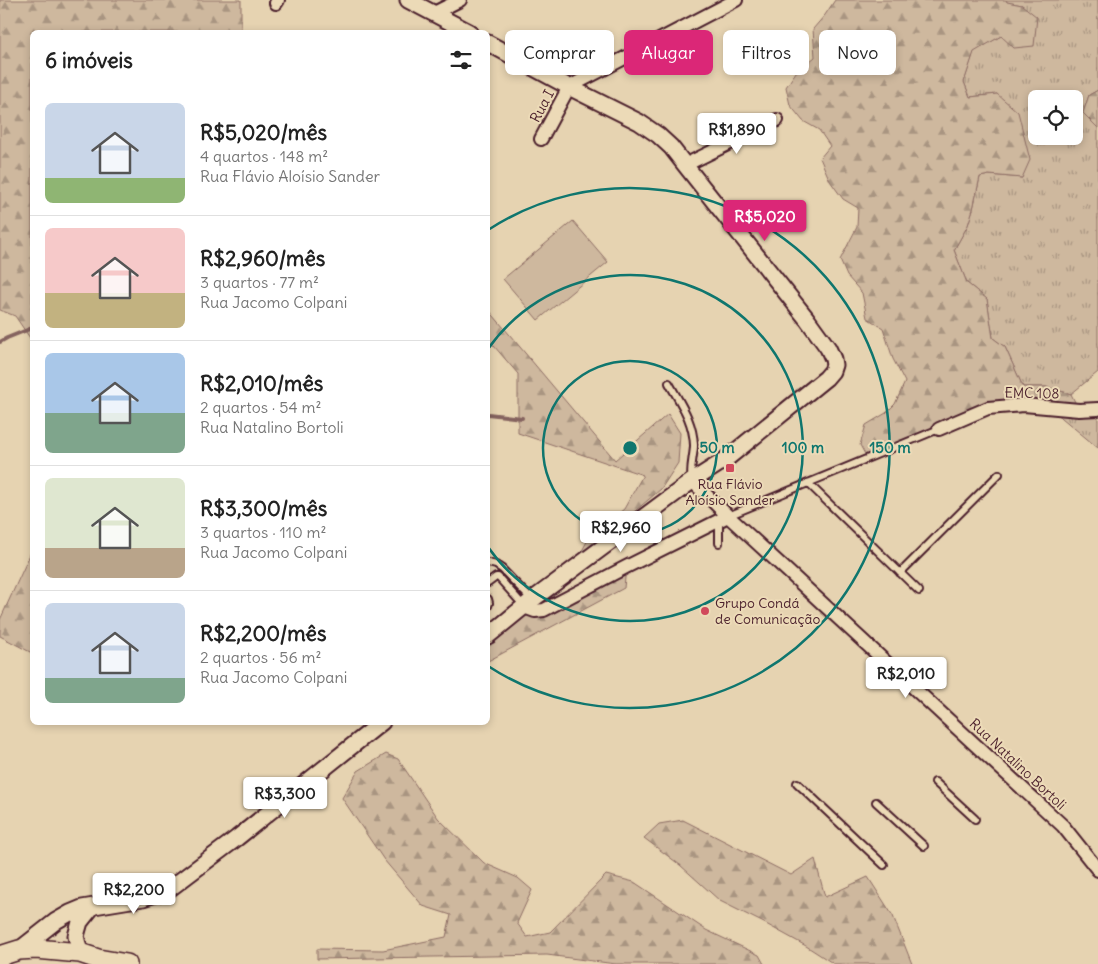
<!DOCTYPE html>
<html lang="pt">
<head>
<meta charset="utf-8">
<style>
  body { margin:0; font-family:Delius,sans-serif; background:#f2f2f2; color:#222; height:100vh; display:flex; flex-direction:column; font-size:19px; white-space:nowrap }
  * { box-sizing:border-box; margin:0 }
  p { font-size:16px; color:#767676 }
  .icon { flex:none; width:28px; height:28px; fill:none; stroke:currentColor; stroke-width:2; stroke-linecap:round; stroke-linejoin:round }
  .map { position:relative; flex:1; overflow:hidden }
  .details { position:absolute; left:30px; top:30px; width:460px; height:695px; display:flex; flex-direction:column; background:#fff; border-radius:8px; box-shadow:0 2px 8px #0003 }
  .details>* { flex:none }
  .hud { position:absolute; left:505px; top:30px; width:475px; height:45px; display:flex; gap:10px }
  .controls { position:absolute; left:1028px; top:90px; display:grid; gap:10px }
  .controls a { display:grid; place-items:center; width:55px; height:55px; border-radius:8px; background:#fff; box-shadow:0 2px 8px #0003; font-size:25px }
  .price { position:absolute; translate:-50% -42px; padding:0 11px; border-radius:5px; background:#fff; color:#222; font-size:16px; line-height:32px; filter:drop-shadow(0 1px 2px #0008) }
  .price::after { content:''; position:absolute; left:50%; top:30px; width:15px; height:11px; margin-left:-8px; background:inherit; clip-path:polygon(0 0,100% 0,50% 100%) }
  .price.active { background:#db2777; color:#fff }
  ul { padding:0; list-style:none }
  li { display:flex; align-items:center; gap:15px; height:125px; padding:0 15px }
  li+li { border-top:1px solid #e0e0e0 }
  li span { display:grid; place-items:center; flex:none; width:140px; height:100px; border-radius:8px; color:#555 }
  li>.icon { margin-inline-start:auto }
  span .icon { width:60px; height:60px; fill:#fffc; stroke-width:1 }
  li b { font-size:21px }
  h2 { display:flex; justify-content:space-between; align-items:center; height:60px; padding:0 15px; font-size:21px }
  .tag { padding:0 18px; border-radius:8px; background:#fff; box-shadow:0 2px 8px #0003; font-size:18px; line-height:45px }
  .tag.active { background:#db2777; color:#fff }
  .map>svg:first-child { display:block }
  .grass { fill:url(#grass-tufts); stroke:#8c6c64; fill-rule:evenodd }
  .forest { fill:url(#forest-firs); stroke:#8c6c64 }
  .garden { fill:#ceb89e; stroke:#8c6c64 }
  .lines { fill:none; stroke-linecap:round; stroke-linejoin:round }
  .stream { stroke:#85635e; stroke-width:4 }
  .service-casing { stroke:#4a1f2b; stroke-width:10 }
  .minor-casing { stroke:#4a1f2b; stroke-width:16 }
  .tertiary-casing { stroke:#4a1f2b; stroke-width:19 }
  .primary-casing { stroke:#4a1f2b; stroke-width:22 }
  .service { stroke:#ecdab7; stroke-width:6 }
  .minor { stroke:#ecdab7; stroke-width:12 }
  .tertiary { stroke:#ecdab7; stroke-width:15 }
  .primary { stroke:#ecdab7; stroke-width:19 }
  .ring { fill:none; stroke:#0f766e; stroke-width:2.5 }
  .poi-dot { fill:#d1495b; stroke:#ecdab7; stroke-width:2 }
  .labels { text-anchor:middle; stroke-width:4; stroke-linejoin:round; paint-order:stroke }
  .street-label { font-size:14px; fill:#4a1f2b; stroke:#ecdab7 }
  .poi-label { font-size:14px; fill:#4a1f2b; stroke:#ecdab7 }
  .centre { fill:#0f766e; stroke:#ecdab7; stroke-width:2.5 }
  .ring-label { font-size:15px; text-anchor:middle; font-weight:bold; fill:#0f766e; stroke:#ecdab7; stroke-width:4; stroke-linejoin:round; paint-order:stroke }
</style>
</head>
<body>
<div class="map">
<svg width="1098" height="964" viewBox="0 0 1098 964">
  <defs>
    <pattern id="grass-tufts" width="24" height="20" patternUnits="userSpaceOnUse" patternTransform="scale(1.25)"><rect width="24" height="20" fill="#ceb89e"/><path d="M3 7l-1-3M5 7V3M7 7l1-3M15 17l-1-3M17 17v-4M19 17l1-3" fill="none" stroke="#a99581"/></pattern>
    <pattern id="forest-firs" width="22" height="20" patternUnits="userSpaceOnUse" patternTransform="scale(1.25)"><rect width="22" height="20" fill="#ceb89e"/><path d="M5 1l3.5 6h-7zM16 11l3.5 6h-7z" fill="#a99581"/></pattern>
  </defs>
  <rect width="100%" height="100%" fill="#e6d3b1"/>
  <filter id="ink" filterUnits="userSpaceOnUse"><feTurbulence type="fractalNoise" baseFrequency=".02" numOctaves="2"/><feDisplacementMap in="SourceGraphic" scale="10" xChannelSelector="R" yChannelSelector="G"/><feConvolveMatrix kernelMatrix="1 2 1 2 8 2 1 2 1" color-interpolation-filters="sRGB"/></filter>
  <g filter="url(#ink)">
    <!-- grass -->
    <path class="grass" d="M1006 0H1098V90L1089 95 1083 113 1098 128V372L1071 394 1046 387H1023L1005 347 993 338 987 299 967 283 954 250 968 225 973 209 980 177 989 175 1022 178 997 94 970 97 964 82 974 51 1001 36 1022 5 1006 2ZM1036 99H1074V136H1036Z
      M1050 408 1098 409V448Z"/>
    <!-- forest -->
    <path class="forest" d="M0 0H241V32H32V341L15 316 0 310Z
      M835 0H1006L1007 2 1022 5 1037 17 1034 46 1014 48 1001 36 974 52 964 82 970 97 997 94 1018 112 1030 160 1022 178 989 175 980 177 973 209 968 225 954 250 967 283 987 299 993 338 1005 347 1023 387H1046L1071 394 1079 410 988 408 867 458 860 445 866 425 886 413 895 404 905 382 893 359 883 328 867 318 862 293 847 276 840 260 857 227 858 208 843 199 830 181 820 158 830 146 819 130 803 121 790 105 786 87 796 72 815 57 813 29 825 15Z
      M1098 90V128L1083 113 1089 95Z
      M488 309 615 460 668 414 680 433 678 463 661 489 577 560 590 536 624 509 643 475 518 433V374L488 339Z
      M32 550V653L0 636V620Z
      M626 567 624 588 488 661V636L524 607 535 611Z
      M386 754 398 759 438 818 484 863 518 878 532 890 517 923 527 937 550 932 606 875 634 882 706 930 759 955 764 964H616L547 955 317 959V949L383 950 446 937 451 915 423 906 384 860 342 798 358 771Z
      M683 820 791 875 815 859 825 897 868 877 893 916 912 964H834L806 946 766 924 720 901 680 865 644 838 659 824Z"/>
    <!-- garden -->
    <path class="garden" d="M573 221 608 262 538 320 503 279Z"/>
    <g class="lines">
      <!-- stream -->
      <path class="stream" d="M0 342 7 338 32 328
        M488 414 522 418"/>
      <defs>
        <path id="service" d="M669 383C680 403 693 420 694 445 694 456 689 469 692 480
          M808 483 919 591
          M728 516 939 429
          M719 543V520
          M488 563 496 565 502 569 531 599
          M900 573 999 474
          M488 583 496 577H498L524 606
          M488 599 489 603 488 606
          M935 782 975 819
          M797 783 884 865
          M876 802 924 846"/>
        <path id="minor" d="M276 3 278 0
          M434 13 460 0
          M541 139 569 87 736 0
          M685 165 777 120
          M939 429 988 408 1024 405 1079 410 1098 409
          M692 481 728 516 1063 826 1098 870
          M524 607 535 611 544 610 626 567 728 516"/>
        <path id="tertiary" d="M408 0 469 32
          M488 43 569 87 639 122 658 135 671 147 685 165 807 319 828 348 833 359 834 365 832 371 826 378 725 460 692 481 532 600 488 636
          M19 950 56 921 70 913 82 908 143 898 168 890 237 838 382 722
          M80 953 76 936 80 922 92 907"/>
        <path id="primary" d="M0 956 19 950 36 949 80 953 98 959 127 964"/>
      </defs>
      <!-- service casing -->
      <use href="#service" class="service-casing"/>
      <!-- minor casing -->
      <use href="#minor" class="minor-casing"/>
      <!-- tertiary casing -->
      <use href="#tertiary" class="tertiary-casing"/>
      <!-- primary casing -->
      <use href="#primary" class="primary-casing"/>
      <!-- service -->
      <use href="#service" class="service"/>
      <!-- minor -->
      <use href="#minor" class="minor"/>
      <!-- tertiary -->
      <use href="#tertiary" class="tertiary"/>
      <!-- primary -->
      <use href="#primary" class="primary"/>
    </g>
  </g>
  <!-- distance rings -->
  <g class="ring">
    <circle cx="630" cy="448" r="87"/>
    <path d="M488 349A173 173 0 1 1 488 547"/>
    <path d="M488 230A260 260 0 1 1 488 666"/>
  </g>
  <!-- markers -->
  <g class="poi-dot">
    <rect x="725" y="463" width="10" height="10" rx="2.5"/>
    <circle cx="705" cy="611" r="5"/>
  </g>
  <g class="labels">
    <!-- street labels -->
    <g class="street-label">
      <text transform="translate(542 106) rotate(-62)" y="5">Rua I</text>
      <text transform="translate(1032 393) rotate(1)" y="5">EMC 108</text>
      <text transform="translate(1018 764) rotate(43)" y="5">Rua Natalino Bortoli</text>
    </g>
    <!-- poi labels -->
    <g class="poi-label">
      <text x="730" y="489">Rua Flávio<tspan x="730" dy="16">Aloísio Sander</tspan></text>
      <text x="715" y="608" text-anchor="start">Grupo Condá<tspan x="715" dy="16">de Comunicação</tspan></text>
    </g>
  </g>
  <circle cx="630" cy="448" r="8" class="centre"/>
  <g class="ring-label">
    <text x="717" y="453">50 m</text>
    <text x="803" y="453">100 m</text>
    <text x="890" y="453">150 m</text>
  </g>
</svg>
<div class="controls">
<a><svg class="icon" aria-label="locate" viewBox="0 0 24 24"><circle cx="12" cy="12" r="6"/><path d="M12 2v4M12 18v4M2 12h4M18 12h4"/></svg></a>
</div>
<b class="price" style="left:737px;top:155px">R$1,890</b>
<b class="price active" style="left:765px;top:242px">R$5,020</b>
<b class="price" style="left:621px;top:553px">R$2,960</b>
<b class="price" style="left:906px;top:699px">R$2,010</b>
<b class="price" style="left:285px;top:819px">R$3,300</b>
<b class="price" style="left:134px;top:915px">R$2,200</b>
<div class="hud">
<a class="tag">Comprar</a>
<a class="tag active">Alugar</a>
<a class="tag">Filtros</a>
<a class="tag">Novo</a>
</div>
<section class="details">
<h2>6 imóveis<svg class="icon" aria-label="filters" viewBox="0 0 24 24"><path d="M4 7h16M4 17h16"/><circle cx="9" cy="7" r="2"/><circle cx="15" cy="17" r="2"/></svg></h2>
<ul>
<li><span style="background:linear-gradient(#c9d6e8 75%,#8fb573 0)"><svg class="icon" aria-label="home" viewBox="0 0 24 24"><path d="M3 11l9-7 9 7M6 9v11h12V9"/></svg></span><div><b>R$5,020/mês</b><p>4 quartos · 148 m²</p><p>Rua Flávio Aloísio Sander</p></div></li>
<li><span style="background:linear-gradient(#f6c9c9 65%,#c2b280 0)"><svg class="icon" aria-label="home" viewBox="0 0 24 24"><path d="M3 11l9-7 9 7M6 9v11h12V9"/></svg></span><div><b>R$2,960/mês</b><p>3 quartos · 77 m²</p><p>Rua Jacomo Colpani</p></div></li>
<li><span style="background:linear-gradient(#a9c7e8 60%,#7fa58c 0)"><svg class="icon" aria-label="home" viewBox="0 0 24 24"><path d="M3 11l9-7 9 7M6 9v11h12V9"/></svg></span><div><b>R$2,010/mês</b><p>2 quartos · 54 m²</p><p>Rua Natalino Bortoli</p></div></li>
<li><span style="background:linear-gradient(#dfe7d0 70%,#b9a48a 0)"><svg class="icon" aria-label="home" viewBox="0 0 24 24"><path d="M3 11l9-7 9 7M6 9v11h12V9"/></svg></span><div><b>R$3,300/mês</b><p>3 quartos · 110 m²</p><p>Rua Jacomo Colpani</p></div></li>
<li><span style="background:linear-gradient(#c9d6e8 75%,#7fa58c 0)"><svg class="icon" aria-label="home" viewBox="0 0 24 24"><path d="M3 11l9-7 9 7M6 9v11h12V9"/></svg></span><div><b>R$2,200/mês</b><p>2 quartos · 56 m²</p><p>Rua Jacomo Colpani</p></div></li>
</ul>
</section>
</div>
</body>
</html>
